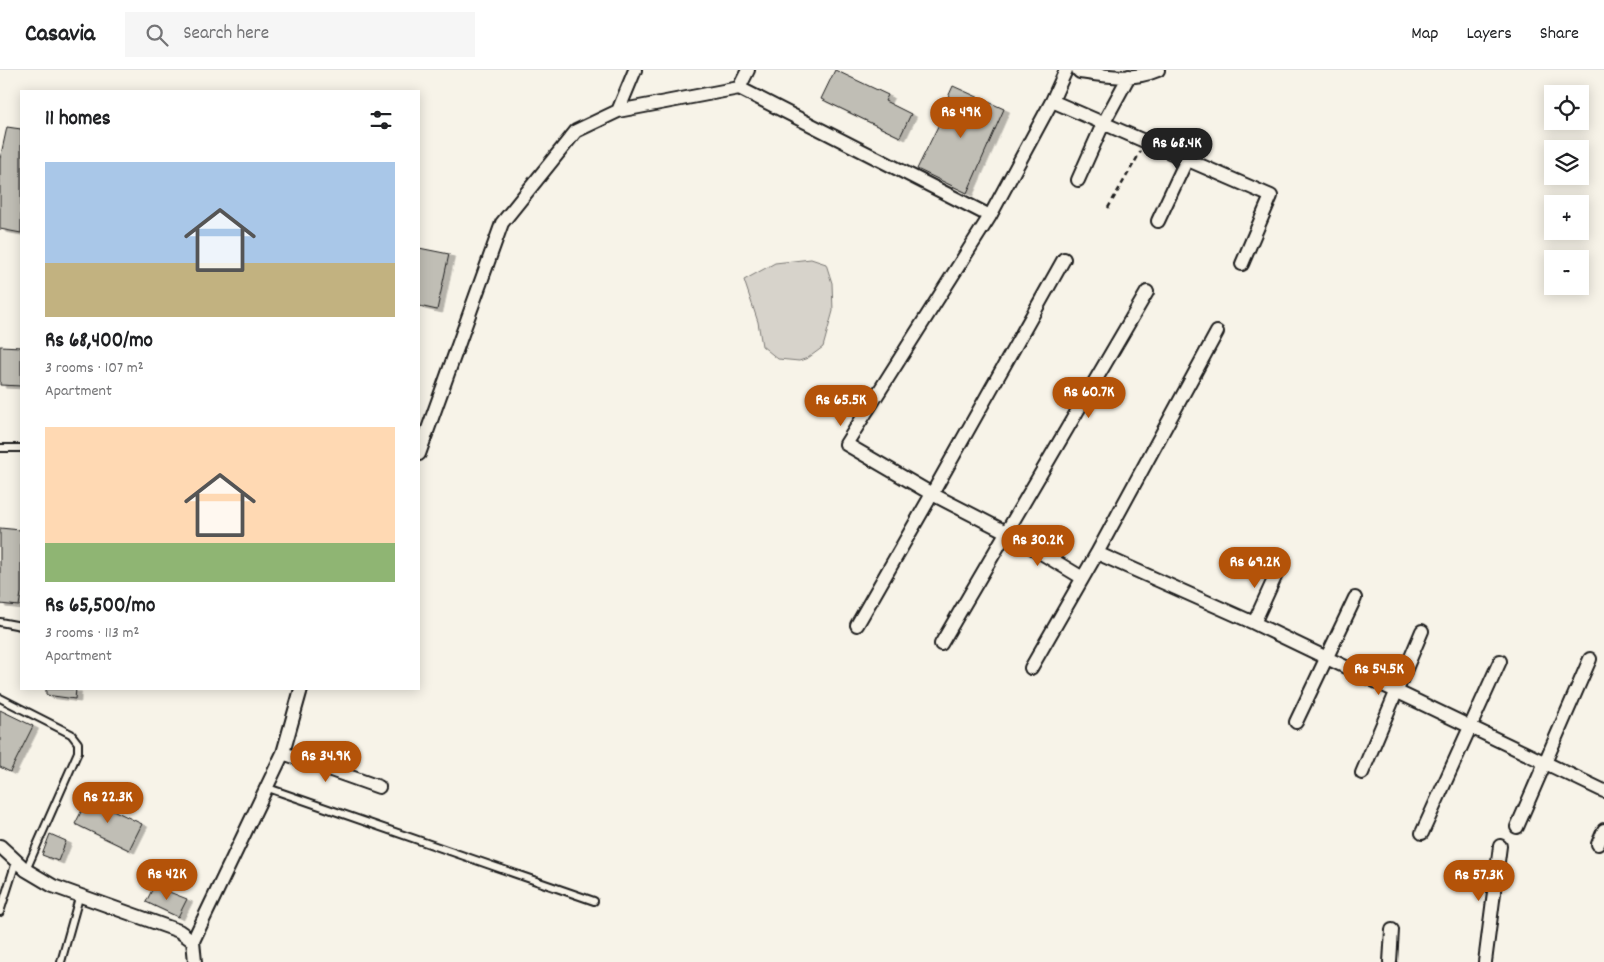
<!DOCTYPE html>
<html lang="en">
<head>
<meta charset="utf-8">
<style>
  body { margin:0; font-family:Dekko,sans-serif; background:#f6f6f6; color:#202124; height:100vh; display:flex; flex-direction:column; font-size:19px; white-space:nowrap }
  * { box-sizing:border-box; margin:0 }
  p { font-size:16px; color:#757577 }
  .icon { flex:none; width:28px; height:28px; fill:none; stroke:currentColor; stroke-width:2; stroke-linecap:round; stroke-linejoin:round }
  .map { position:relative; flex:1; overflow:hidden }
  .details { position:absolute; left:20px; top:20px; width:400px; height:600px; display:flex; flex-direction:column; background:#fff; border-radius:0px; box-shadow:0 2px 12px #0003 }
  .details>* { flex:none }
  .controls { position:absolute; left:1544px; top:15px; display:grid; gap:10px }
  .controls a { display:grid; place-items:center; width:45px; height:45px; border-radius:0px; background:#fff; box-shadow:0 2px 12px #0003; font-size:25px }
  .price { position:absolute; translate:-50% -42px; padding:0 11px; border-radius:18px; background:#b45309; color:#fff; font-size:16px; line-height:32px; filter:drop-shadow(0 1px 2px #0008) }
  .price::after { content:''; position:absolute; left:50%; top:30px; width:15px; height:11px; margin-left:-8px; background:inherit; clip-path:polygon(0 0,100% 0,50% 100%) }
  .price.active { background:#222; color:#fff }
  ul { padding:0; list-style:none }
  li { display:grid; align-content:center; gap:10px; height:265px; padding:0 25px }
  li span { display:grid; place-items:center; height:155px; border-radius:0px; color:#555 }
  li>.icon { margin-inline-start:auto }
  span .icon { width:90px; height:90px; fill:#fffc; stroke-width:1 }
  li b { font-size:21px }
  h2 { display:flex; justify-content:space-between; align-items:center; height:60px; padding:0 25px; font-size:21px }
  header { display:flex; align-items:center; gap:30px; box-sizing:border-box; height:70px; padding:0 25px; background:#fff; border-bottom:1px solid #e0e0e0 }
  header strong { font-size:24px }
  nav { display:flex; gap:28px; margin-inline-start:auto; font-size:18px }
  .search { width:350px; height:45px; background:#f6f6f6; display:flex; align-items:center; gap:12px; box-sizing:border-box; padding:0 18px; border-radius:0px; color:#757577; font-size:19px }
  .map>svg:first-child { display:block }
  .green { fill:#d7d3cb; stroke:#7a7874 }
  .building { fill:#c0beb5; stroke:#1c1c1c; filter:url(#shadow) }
  .lines { fill:none; stroke-linecap:round; stroke-linejoin:round }
  .lane-casing { stroke:#1c1c1c; stroke-width:10 }
  .street-casing { stroke:#1c1c1c; stroke-width:16 }
  .path { stroke:#1c1c1c; stroke-width:2.5; stroke-dasharray:5 4; stroke-linecap:butt }
  .lane { stroke:#f7f3e8; stroke-width:6 }
  .street { stroke:#f7f3e8; stroke-width:12 }
</style>
</head>
<body>
<header>
<strong>Casavia</strong>
<div class="search"><svg class="icon" aria-label="search" viewBox="0 0 24 24"><circle cx="10" cy="10" r="6"/><path d="M15 15l6 6"/></svg>Search here</div>
<nav><a>Map</a><a>Layers</a><a>Share</a></nav>
</header>
<div class="map">
<svg width="1604" height="892" viewBox="0 0 1604 892">
  <defs>
    <filter id="shadow"><feDropShadow dx="5.5" dy="3" stdDeviation="0" flood-color="#0004"/></filter>
  </defs>
  <rect width="100%" height="100%" fill="#f7f3e8"/>
  <filter id="ink" filterUnits="userSpaceOnUse"><feTurbulence type="fractalNoise" baseFrequency=".02" numOctaves="2"/><feDisplacementMap in="SourceGraphic" scale="10" xChannelSelector="R" yChannelSelector="G"/><feConvolveMatrix kernelMatrix="1 2 1 2 8 2 1 2 1" color-interpolation-filters="sRGB"/></filter>
  <g filter="url(#ink)">
    <!-- green -->
    <path class="green" d="M811 189 826 194 832 213 833 241 823 277 808 288 799 291 778 289 762 276 758 252 744 210 775 193Z"/>
    <!-- building -->
    <path class="building" d="M835 0 888 25 885 31 911 44 900 67 821 29Z
      M953 16 1004 39 967 123 917 99 941 50 938 49Z
      M7 57 21 59V163L0 159V89Z
      M419 178 449 184 437 240 419 236Z
      M0 276 21 277V316L0 315Z
      M0 458 21 460V523L19 536 0 534Z
      M46 619H76L75 629 46 625Z
      M0 640 33 656 10 702 0 697Z
      M88 728 142 754 129 780 75 754Z
      M50 764 66 771 58 791 42 785Z
      M154 816 187 829 178 847 146 832Z"/>
    <g class="lines">
      <defs>
        <path id="lane" d="M0 378H21
          M0 552 21 556
          M0 628 71 664 78 673V682L26 800
          M268 718 594 831
          M0 842 16 792
          M61 892 80 824"/>
        <path id="street" d="M1078 0 1080 2C1106 6 1133 11 1158 0
          M739 18 748 0
          M1052 31 1271 126 1242 194
          M618 41 635 0
          M1078 110 1103 54 1129 6
          M1158 151 1187 89
          M1064 189 932 424 1008 463 1081 507
          M419 384 502 153 576 61 618 41 739 18 990 146 1052 31 1066 0
          M1097 483 1217 262
          M1254 553 1280 496
          M857 555 932 424 846 374 990 146
          M941 574 1147 222
          M1031 598 1097 483 1254 553 1604 721
          M1296 652 1355 528
          M283 683 379 717
          M1362 703 1422 561
          M1517 757 1590 589
          M1422 763 1500 591
          M1598 774 1604 760
          M0 776 26 800 53 816 179 861 193 871 195 892
          M193 871 283 683 301 619
          M1390 892 1392 860
          M1485 892 1500 776"/>
      </defs>
      <!-- lane casing -->
      <use href="#lane" class="lane-casing"/>
      <!-- street casing -->
      <use href="#street" class="street-casing"/>
      <!-- path -->
      <path class="path" d="M1108 138 1141 81"/>
      <!-- lane -->
      <use href="#lane" class="lane"/>
      <!-- street -->
      <use href="#street" class="street"/>
    </g>
  </g>
</svg>
<div class="controls">
<a><svg class="icon" aria-label="locate" viewBox="0 0 24 24"><circle cx="12" cy="12" r="6"/><path d="M12 2v4M12 18v4M2 12h4M18 12h4"/></svg></a>
<a><svg class="icon" aria-label="layers" viewBox="0 0 24 24"><path d="M12 4l9 5-9 5-9-5zM3 14l9 5 9-5"/></svg></a>
<a>+</a>
<a>−</a>
</div>
<b class="price" style="left:961px;top:69px">Rs 49K</b>
<b class="price active" style="left:1177px;top:100px">Rs 68.4K</b>
<b class="price" style="left:1089px;top:349px">Rs 60.7K</b>
<b class="price" style="left:841px;top:357px">Rs 65.5K</b>
<b class="price" style="left:1038px;top:497px">Rs 30.2K</b>
<b class="price" style="left:1255px;top:519px">Rs 69.2K</b>
<b class="price" style="left:1379px;top:626px">Rs 54.5K</b>
<b class="price" style="left:326px;top:713px">Rs 34.9K</b>
<b class="price" style="left:108px;top:754px">Rs 22.3K</b>
<b class="price" style="left:167px;top:831px">Rs 42K</b>
<b class="price" style="left:1479px;top:832px">Rs 57.3K</b>
<section class="details">
<h2>11 homes<svg class="icon" aria-label="filters" viewBox="0 0 24 24"><path d="M4 7h16M4 17h16"/><circle cx="9" cy="7" r="2"/><circle cx="15" cy="17" r="2"/></svg></h2>
<ul>
<li><span style="background:linear-gradient(#a9c7e8 65%,#c2b280 0)"><svg class="icon" aria-label="home" viewBox="0 0 24 24"><path d="M3 11l9-7 9 7M6 9v11h12V9"/></svg></span><div><b>Rs 68,400/mo</b><p>3 rooms · 107 m²</p><p>Apartment</p></div></li>
<li><span style="background:linear-gradient(#ffd9b3 75%,#8fb573 0)"><svg class="icon" aria-label="home" viewBox="0 0 24 24"><path d="M3 11l9-7 9 7M6 9v11h12V9"/></svg></span><div><b>Rs 65,500/mo</b><p>3 rooms · 113 m²</p><p>Apartment</p></div></li>
</ul>
</section>
</div>
</body>
</html>
